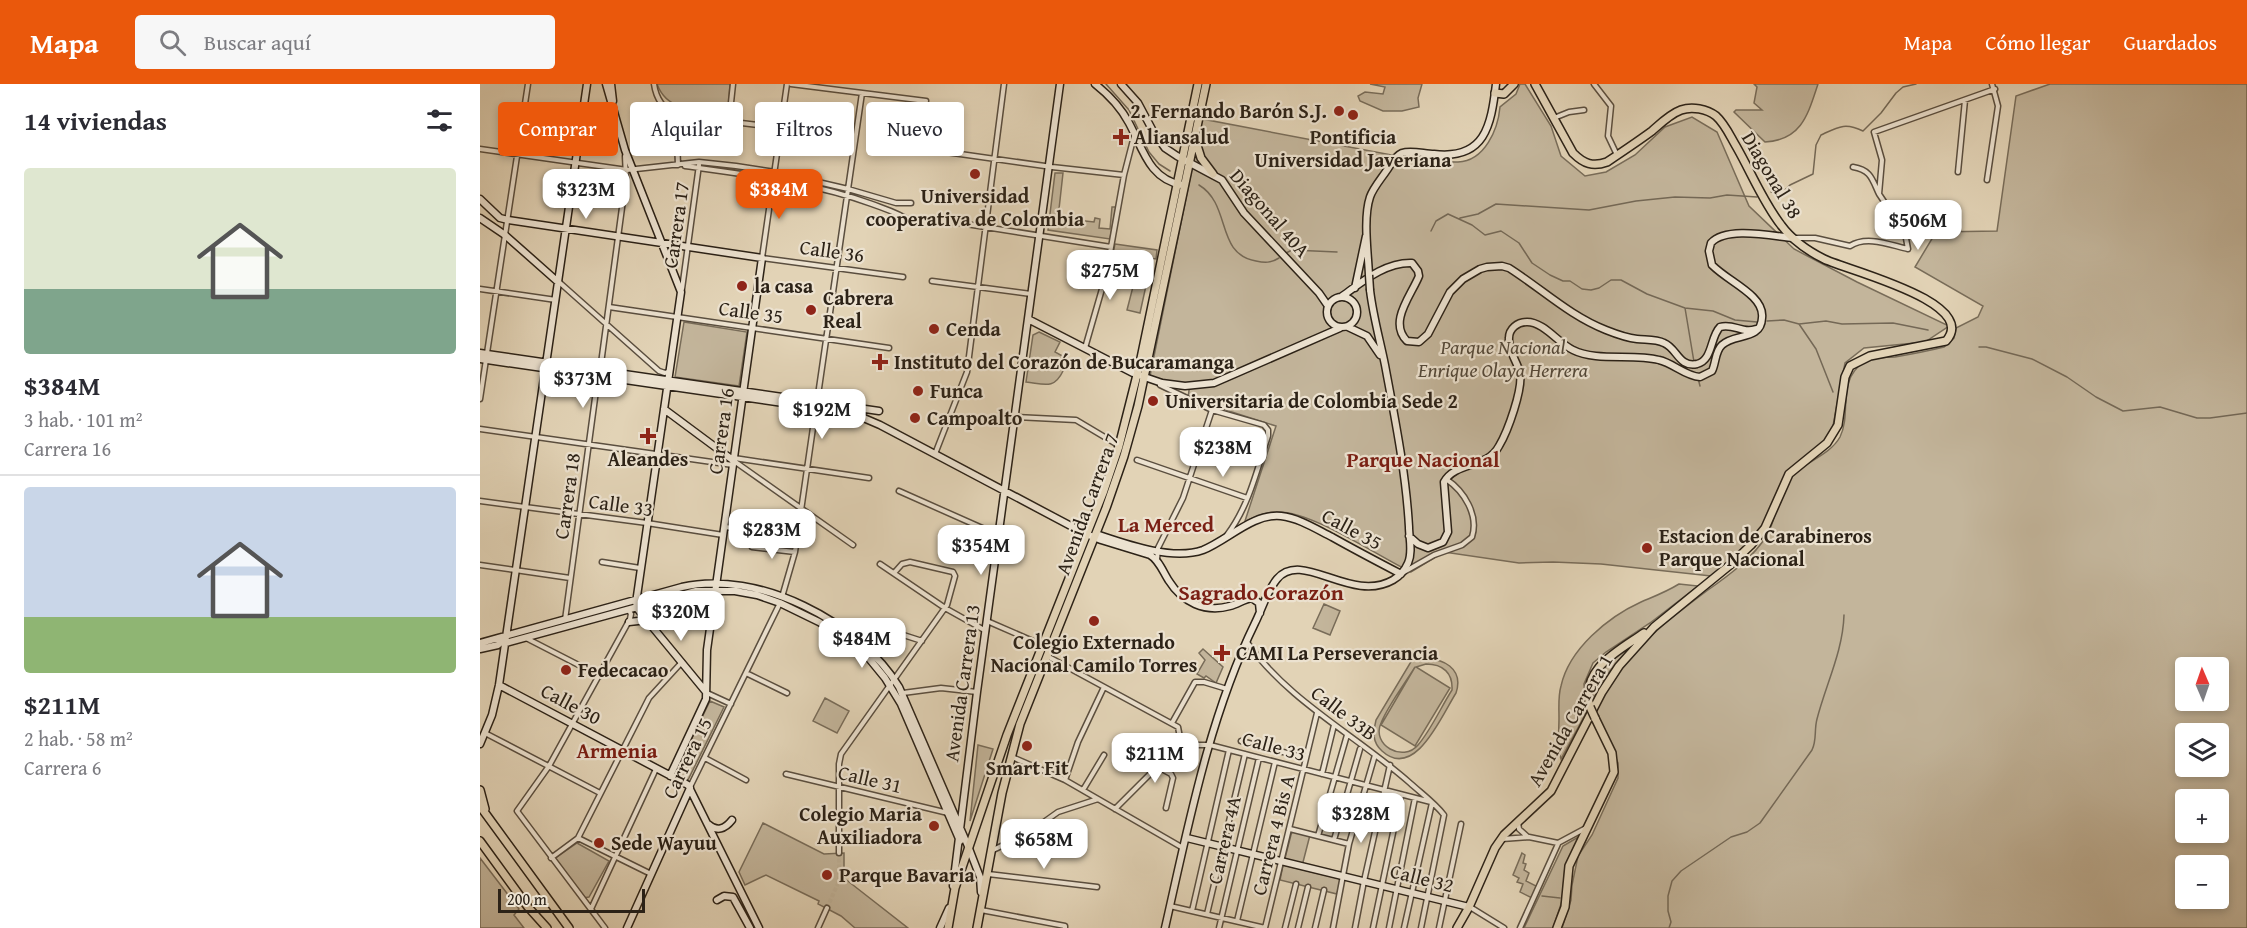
<!DOCTYPE html>
<html lang="es">
<head>
<meta charset="utf-8">
<style>
  body { margin:0; font-family:"Gentium Book Plus",serif; background:#f7f7f7; color:#2b2b33; height:100vh; display:flex; flex-direction:column; font-size:22px; white-space:nowrap }
  * { box-sizing:border-box; margin:0 }
  p { font-size:20px; color:#7c7c81 }
  .icon { flex:none; width:33px; height:33px; fill:none; stroke:currentColor; stroke-width:2; stroke-linecap:round; stroke-linejoin:round }
  .map { position:relative; flex:1; overflow:hidden }
  .sheet { display:flex; flex-direction:column; background:#fff; width:480px }
  .sheet>* { flex:none }
  .banner { position:absolute; left:18px; top:18px; width:570px; height:54px; display:flex; gap:12px }
  .needle { width:39px; rotate:358deg }
  .controls { position:absolute; left:1695px; top:573px; display:grid; gap:12px }
  .controls a { display:grid; place-items:center; width:54px; height:54px; border-radius:6px; background:#fff; box-shadow:0 3px 9px #0003; font-size:30px }
  .scale { position:absolute; left:18px; bottom:15px; width:147px; box-sizing:border-box; padding-left:6px; border:3px solid #2c2217; border-top:0; font-size:16px; line-height:21px; white-space:nowrap; color:#2c2217; -webkit-text-stroke:4px #ece2d0; paint-order:stroke }
  .price { position:absolute; translate:-50% -51px; padding:0 14px; border-radius:12px; background:#fff; color:#222; font-size:20px; line-height:39px; filter:drop-shadow(0 2px 3px #0008) }
  .price::after { content:''; position:absolute; left:50%; top:36px; width:18px; height:14px; margin-left:-9px; background:inherit; clip-path:polygon(0 0,100% 0,50% 100%) }
  .price.selected { background:#ea580c; color:#fff }
  ul { padding:0; list-style:none }
  li { display:grid; align-content:center; gap:12px; height:318px; padding:0 24px }
  li+li { border-top:2px solid #e1e1e2 }
  li span { display:grid; place-items:center; height:186px; border-radius:6px; color:#555 }
  li>.icon { margin-inline-start:auto }
  span .icon { width:108px; height:108px; fill:#fffc; stroke-width:1 }
  li b { font-size:26px }
  h2 { display:flex; justify-content:space-between; align-items:center; height:72px; padding:0 24px; font-size:26px }
  .chip { padding:0 21px; border-radius:6px; background:#fff; box-shadow:0 3px 9px #0003; font-size:21px; line-height:54px }
  .chip.selected { background:#ea580c; color:#fff }
  header { display:flex; align-items:center; gap:36px; box-sizing:border-box; height:84px; padding:0 30px; background:#ea580c; color:#fff }
  header strong { font-size:28px }
  nav { display:flex; gap:33px; margin-inline-start:auto; font-size:21px }
  .search { width:420px; height:54px; background:#f7f7f7; display:flex; align-items:center; gap:15px; box-sizing:border-box; padding:0 21px; border-radius:6px; color:#7c7c81; font-size:22px }
  main { display:flex; flex:1; min-height:0 }
  .map>svg:first-child { display:block }
  .green { fill:#c3b59b; stroke:#786c59; stroke-width:1.5; fill-rule:evenodd }
  .lines { fill:none; stroke-linecap:round; stroke-linejoin:round }
  .stream { stroke:#746856; stroke-width:1.5 }
  .street-tunnel { stroke:#beb096; stroke-width:4; stroke-dasharray:4 2; stroke-linecap:butt }
  .street-casing { stroke:#5a4e3f; stroke-width:7 }
  .secondary-casing { stroke:#2c2217; stroke-width:9 }
  .primary-casing { stroke:#2c2217; stroke-width:10 }
  .street { stroke:#ece2d0; stroke-width:4 }
  .secondary { stroke:#ece2d0; stroke-width:6 }
  .primary { stroke:#e2d3b6; stroke-width:7 }
  .secondary-bridge-casing { stroke:#2c2217; stroke-width:9; stroke-linecap:butt }
  .primary-bridge-casing { stroke:#2c2217; stroke-width:10; stroke-linecap:butt }
  .secondary-bridge { stroke:#ece2d0; stroke-width:6 }
  .primary-bridge { stroke:#e2d3b6; stroke-width:7 }
  .poi-dot { fill:#8f2418; stroke:#ece2d0; stroke-width:2 }
  .labels { text-anchor:middle; stroke-width:4.5; stroke-linejoin:round; paint-order:stroke }
  .poi-label { font-size:20px; font-weight:bold; fill:#2c2217; stroke:#ece2d0; text-anchor:start }
  .street-label { font-size:20px; fill:#2c2217; stroke:#ece2d0 }
  .park-label { font-size:20px; font-style:italic; fill:#524738; stroke:#ece2d0 }
  .neighbourhood-label { font-size:21px; font-weight:bold; fill:#7a1f14; stroke:#ece2d0 }
  .quarter-label { font-size:22px; font-weight:bold; fill:#7a1f14; stroke:#ece2d0 }
</style>
</head>
<body>
<header>
<strong>Mapa</strong>
<div class="search"><svg class="icon" aria-label="search" viewBox="0 0 24 24"><circle cx="10" cy="10" r="6"/><path d="M15 15l6 6"/></svg>Buscar aquí</div>
<nav><a>Mapa</a><a>Cómo llegar</a><a>Guardados</a></nav>
</header>
<main>
<section class="sheet">
<h2>14 viviendas<svg class="icon" aria-label="filters" viewBox="0 0 24 24"><path d="M4 7h16M4 17h16"/><circle cx="9" cy="7" r="2"/><circle cx="15" cy="17" r="2"/></svg></h2>
<ul>
<li><span style="background:linear-gradient(#dfe7d0 65%,#7fa58c 0)"><svg class="icon" aria-label="home" viewBox="0 0 24 24"><path d="M3 11l9-7 9 7M6 9v11h12V9"/></svg></span><div><b>$384M</b><p>3 hab. · 101 m²</p><p>Carrera 16</p></div></li>
<li><span style="background:linear-gradient(#c9d6e8 70%,#8fb573 0)"><svg class="icon" aria-label="home" viewBox="0 0 24 24"><path d="M3 11l9-7 9 7M6 9v11h12V9"/></svg></span><div><b>$211M</b><p>2 hab. · 58 m²</p><p>Carrera 6</p></div></li>
</ul>
</section>
<div class="map">
<svg width="1767" height="844" viewBox="0 0 1767 844">
  <rect width="100%" height="100%" fill="#e2d3b6"/>
  <filter id="stains"><feTurbulence type="fractalNoise" baseFrequency=".00333" numOctaves="4"/><feColorMatrix values="0 0 0 0 .2 0 0 0 0 .09 0 0 0 0 .02 0 0 0 .5 -.17"/></filter>
  <radialGradient id="worn" r=".72"><stop offset=".6" stop-color="#630" stop-opacity="0"/><stop offset="1" stop-color="#630" stop-opacity=".3"/></radialGradient>
  <!-- green -->
  <path class="green" d="M177 0H250L248 28C221 26 188 30 177 0Z
    M890 0H942L938 14 939 23 922 27H903L880 17 878 12 885 8 903 10 905 3Z
    M1040 0H1045L1071 42 1081 72 1105 92 1126 88 1155 71 1185 43 1212 33 1237 48 1269 122 1314 165 1377 198 1469 242 1445 258 1384 264 1365 279 1352 347 1343 359 1319 377 1307 390 1282 446 1263 468 1231 492 1121 480 1073 478 1039 479 964 468 931 488C897 472 831 426 796 428 785 428 775 433 765 437L796 342 708 314 710 299 691 298 670 292 722 35 922 73 927 72C944 73 962 79 978 78 1005 77 1018 45 1020 23L1036 10Z
    M1274 0H1338C1328 30 1322 56 1285 58L1254 28 1256 26H1282L1274 19 1277 3Z
    M1570 0H1767V844H1082L1091 816 1092 801 1098 772 1112 751 1138 694V679L1116 628C1139 573 1181 541 1228 506 1248 492 1274 473 1287 451 1298 433 1296 408 1311 392 1325 378 1350 371 1360 353 1372 329 1356 297 1384 278 1393 272 1406 274 1415 273 1432 270 1448 267 1464 263L1474 254 1476 244 1498 233 1503 222 1435 183 1456 148 1517 147 1536 12ZM1706 584H1738V616H1706ZM1706 650H1738V682H1706ZM1706 716H1738V748H1706ZM1706 782H1738V814H1706Z
    M575 89H583L578 134 614 138 615 134 620 135 619 144 630 145 632 123H636L630 155 568 146Z
    M635 160 677 166 676 175 633 169Z
    M657 187 669 188 660 229 647 226Z
    M204 238 267 248 259 302 195 293Z
    M559 248 580 258 575 268 586 274C587 280 586 282 583 287 574 306 564 300 546 298L553 251Z
    M1199 500 1218 502 1170 539 1126 568 1113 579 1104 600 1106 629 1081 675C1077 662 1079 648 1079 634 1079 623 1078 612 1081 602 1089 565 1128 533 1161 518 1175 512 1186 508 1199 500Z
    M844 520 860 527 850 551 833 544Z
    M1153 560 1130 587 1112 617C1110 586 1130 576 1153 560Z
    M723 565 743 583 736 599 726 592 724 594 717 590 725 576 719 569Z
    M935 571 941 574 940 576C963 572 984 585 976 609 962 631 935 697 902 667 892 658 893 648 896 636ZM946 580C963 580 973 589 972 606 961 623 951 646 938 661 923 679 891 661 901 639 909 620 924 601 935 583L901 641 935 662 970 604 936 583Z
    M345 614 369 627 357 649 333 637Z
    M230 617 244 623 208 696 195 689Z
    M498 661 513 665 490 737Z
    M283 739 344 770 364 769V794L428 844H375L361 832 338 820 339 817 286 791 265 801 259 788Z
    M812 747 830 751 822 782 804 778Z
    M1100 752 1085 783 1082 817 1073 844H1044L1083 762Z
    M97 759 129 777 109 813 103 814 74 775Z
    M1042 769 1045 771 1043 779 1046 780 1044 786 1049 789 1046 797 1058 803 1052 814 1040 808 1043 800 1037 798 1039 794 1033 791Z
    M0 774 39 825 34 831 44 844H0Z
    M803 781 861 795 857 810 800 796Z"/>
  <g class="lines">
    <!-- stream -->
    <path class="stream" d="M626 0 649 26 669 68 679 80 690 87
      M719 101C752 121 735 170 776 177 785 179 791 179 799 174
      M1291 108 1302 109 1310 101 1333 90 1336 61 1341 51C1358 43 1365 38 1383 47L1401 29 1416 9 1423 3 1436 0
      M980 134 998 130 1016 120 1109 126 1156 117 1195 113 1230 114 1247 111 1277 113
      M951 147 956 137 968 130 992 141 1005 151 1021 147 1039 159 1052 179 1070 191 1083 197H1090L1102 205 1111 206 1119 204 1131 196H1141L1167 210 1205 224 1233 227 1255 236 1277 238
      M806 169 812 166 857 168
      M1205 224 1214 278
      M1287 237 1304 236 1319 240 1346 237 1362 240 1413 239 1448 246
      M1319 240 1336 265 1353 308
      M1499 263H1506L1552 275 1587 293 1616 313 1643 327 1680 323 1717 334H1730L1767 329
      M1218 294 1220 302
      M1062 812 1080 814
      M1189 844 1191 838 1188 827V812L1192 797 1201 787 1251 753 1267 748 1280 739 1332 666C1337 656 1334 646 1337 635 1346 600 1363 567 1364 531"/>
    <!-- street-tunnel -->
    <path class="street-tunnel" d="M347 824 359 797V769"/>
    <defs>
      <path id="street" d="M174 0C176 14 183 25 196 31L375 53
        M307 0 282 174 423 193
        M311 0 446 17
        M1114 0 1131 22 1128 52 1137 71
        M196 31 198 81
        M1074 34 1089 28 1104 26
        M249 37 253 0
        M0 65 147 86 219 78 256 82 295 88 368 105 416 119H431
        M466 68 572 83 644 91
        M205 82C268 91 332 98 392 120 405 125 419 129 430 137
        M1373 83C1391 86 1392 95 1399 110
        M1478 88 1485 16
        M1507 96 1518 22 1512 0
        M461 136 631 163
        M1314 154H1335L1370 162C1387 151 1410 161 1428 165L1425 149 1399 110 1402 76 1394 48 1515 5
        M452 197 551 210
        M79 198 179 287 185 289 190 287
        M0 205 76 216
        M202 205 219 81
        M129 223 409 264
        M605 264 626 191 644 91 654 52
        M120 287 146 94 145 72
        M680 301 732 326 784 341 788 346V352C777 386 769 422 747 451
        M0 315 48 0
        M337 318 382 9
        M535 333 596 336 638 361
        M0 345 253 381
        M455 370 487 288 524 0
        M254 374 389 394
        M657 376 767 414
        M254 377 373 461
        M419 407 518 451
        M0 417 167 439 243 451
        M245 443 283 448 282 464
        M274 447 272 463 315 468
        M677 476 678 464 703 414 732 326
        M122 478 160 484
        M400 480 465 524 506 547
        M0 481 90 494
        M924 488 954 471 982 461 992 453C999 431 984 407 966 395
        M302 513 315 468 336 323
        M85 536 118 292
        M507 537 562 561
        M46 554 120 592
        M766 557C809 618 876 651 930 699 941 709 955 719 964 731L941 844
        M392 569 411 547 442 557
        M567 572 698 643 701 659
        M266 589 307 609
        M227 609 251 620
        M423 609 461 604 497 608
        M692 639 715 598H724L747 605
        M5 649 120 709
        M761 657 826 674
        M701 659 708 661H730L951 718
        M532 673 585 696 703 764
        M225 674 266 696
        M678 683 691 690 693 694 686 724
        M306 690 468 729
        M842 690 854 641
        M585 696 598 658 624 603
        M210 703 300 519
        M603 706 624 671
        M635 725 701 659
        M1038 738 1039 745 1048 753
        M810 745 869 760
        M838 752 867 651
        M98 754 171 790
        M1022 755 1049 753 1078 759 1106 744
        M854 756 880 665
        M513 766 547 750 578 728 618 715
        M359 769V680L361 670 467 521 475 492 473 488 430 478 422 480 414 489
        M71 774 98 754 169 614 202 578
        M508 790 617 803
        M690 822 785 844
        M990 823 1024 844
        M111 825 176 685
        M501 826 585 842V844
        M712 827 749 666
        M727 830 765 670
        M757 837 795 678
        M125 844 37 727 69 682 150 535 151 530 148 525
        M338 844 347 824
        M739 844 779 674
        M785 844 837 629
        M805 844 816 800
        M818 844 828 803
        M835 844 844 806
        M853 844 869 760 895 671
        M875 844 884 797 910 681
        M893 844 921 711
        M909 844 935 714
        M924 844 952 719
        M959 844 981 740
        M1040 844 1078 760"/>
      <path id="secondary" d="M126 0 145 66 201 208 156 519
        M131 0 133 17
        M615 0C629 11 641 24 649 39 663 65 669 95 702 101
        M641 0 658 19 674 49 685 64 697 72 742 96 764 129 839 209 848 222
        M0 115 20 134 28 136 282 174 227 566 226 615 190 692
        M0 134 25 151 78 198
        M889 191C888 169 883 134 890 113 893 104 901 95 907 86 911 80 915 72 922 69 931 66 945 70 954 70 1005 76 1011 42 1016 0
        M875 204 886 152
        M847 228a15 15 0 1 1 30 0a15 15 0 1 1-30 0Z
        M861 213C882 198 905 178 932 179L938 187 939 192C931 212 908 238 927 257L939 258 948 250 970 208 983 195 1000 185 1007 183 1022 182 1029 184C1062 205 1090 232 1126 246 1136 250 1147 254 1157 255 1166 256 1176 255 1184 259 1197 264 1199 284 1217 280 1233 276 1230 253 1240 243 1254 239 1262 250 1276 245
        M548 235 653 289 682 299 705 302 734 299 860 244
        M868 243 887 252 900 271
        M0 269 399 327
        M0 275 372 329 400 341 606 450 621 456 670 471C679 476 683 488 689 497 702 518 725 529 750 522 758 520 764 515 772 514L779 519 780 529
        M184 325 254 377
        M616 450C646 460 692 477 723 466 748 456 773 429 801 432 819 434 836 445 852 453 875 466 898 478 921 490
        M929 452 938 460 948 464 963 458 968 448 964 398C976 377 1007 385 1019 362 1028 347 1043 305 1040 289 1037 277 1028 267 1029 254 1029 245 1037 238 1047 238 1064 238 1078 259 1093 266 1117 278 1153 269 1179 276 1193 279 1205 292 1220 293L1232 287C1236 279 1235 267 1242 261 1254 249 1281 257 1282 234 1283 226 1279 219 1273 213 1261 201 1244 193 1232 181L1229 167 1231 159C1246 142 1292 152 1313 154
        M156 523 226 608
        M149 538 167 536
        M0 559 202 503C277 485 380 538 419 603L488 762 500 793 501 808
        M26 559 216 507H255L277 511 300 519 339 538 368 556 387 572 405 594 421 620 480 757
        M0 565 18 561 26 553
        M19 601 208 701 279 844
        M0 660 12 631 19 601 107 0
        M228 740C237 748 245 745 252 736
        M707 754 989 823
        M473 802 497 608 580 0
        M237 816 244 812 253 813 270 844
        M147 844 210 704
        M460 844 469 824
        M685 844C708 743 729 633 775 539 782 525 787 507 797 495 822 465 871 520 913 496 920 492 925 486 928 479 933 468 929 454 929 443 926 389 915 335 905 281 900 256 893 232 890 206"/>
      <path id="primary" d="M1015 9 1024 10 1034 0
        M715 55 721 74 733 90
        M1110 623C1100 585 1138 567 1164 549
        M0 706 5 725
        M0 722 89 844
        M0 757 48 823 67 844
        M468 844 475 804 527 651 623 409 639 362 660 279 718 0
        M497 844 522 709 540 640 626 424 644 372 658 322 726 0
        M977 844 989 823 1015 764 1024 751 1071 707 1122 608 1139 582 1174 543 1250 481 1271 461 1285 444 1309 390 1347 359 1358 341 1365 293 1370 282 1390 272 1466 257C1501 218 1363 185 1344 175 1328 167 1312 156 1301 141 1283 118 1271 88 1256 62 1250 52 1245 40 1236 32 1227 25 1212 22 1201 26 1190 30 1181 39 1172 47 1157 58 1142 68 1127 78 1113 83 1104 80 1093 69L1055 0
        M1077 844 1085 823 1089 782 1134 688 1132 669 1115 634"/>
    </defs>
    <!-- street casing -->
    <use href="#street" class="street-casing"/>
    <!-- secondary casing -->
    <use href="#secondary" class="secondary-casing"/>
    <!-- primary casing -->
    <use href="#primary" class="primary-casing"/>
    <!-- street -->
    <use href="#street" class="street"/>
    <!-- secondary -->
    <use href="#secondary" class="secondary"/>
    <!-- primary -->
    <use href="#primary" class="primary"/>
    <defs>
      <path id="secondary-bridge" d="M889 191 890 206"/>
      <path id="primary-bridge" d="M1110 623 1115 634"/>
    </defs>
    <!-- secondary-bridge casing -->
    <use href="#secondary-bridge" class="secondary-bridge-casing"/>
    <!-- primary-bridge casing -->
    <use href="#primary-bridge" class="primary-bridge-casing"/>
    <!-- secondary-bridge -->
    <use href="#secondary-bridge" class="secondary-bridge"/>
    <!-- primary-bridge -->
    <use href="#primary-bridge" class="primary-bridge"/>
  </g>
  <!-- markers -->
  <g class="poi-dot">
    <circle cx="859" cy="27" r="6"/>
    <circle cx="873" cy="31" r="6"/>
    <path d="M638 44h6v6h6v6h-6v6h-6v-6h-6v-6h6z"/>
    <circle cx="495" cy="90" r="6"/>
    <circle cx="262" cy="202" r="6"/>
    <circle cx="331" cy="226" r="6"/>
    <circle cx="454" cy="245" r="6"/>
    <path d="M397 269h6v6h6v6h-6v6h-6v-6h-6v-6h6z"/>
    <circle cx="438" cy="307" r="6"/>
    <circle cx="673" cy="317" r="6"/>
    <circle cx="435" cy="334" r="6"/>
    <path d="M165 343h6v6h6v6h-6v6h-6v-6h-6v-6h6z"/>
    <circle cx="1167" cy="464" r="6"/>
    <circle cx="614" cy="537" r="6"/>
    <path d="M739 560h6v6h6v6h-6v6h-6v-6h-6v-6h6z"/>
    <circle cx="86" cy="586" r="6"/>
    <circle cx="547" cy="662" r="6"/>
    <circle cx="454" cy="742" r="6"/>
    <circle cx="119" cy="759" r="6"/>
    <circle cx="347" cy="791" r="6"/>
  </g>
  <g class="labels">
    <!-- poi labels -->
    <g class="poi-label">
      <text x="847" y="34" text-anchor="end">2. Fernando Barón S.J.</text>
      <text x="654" y="60">Aliansalud</text>
      <text x="873" y="60" text-anchor="middle">Pontificia<tspan x="873" dy="23">Universidad Javeriana</tspan></text>
      <text x="495" y="119" text-anchor="middle">Universidad<tspan x="495" dy="23">cooperativa de Colombia</tspan></text>
      <text x="274" y="209">la casa</text>
      <text x="343" y="221">Cabrera<tspan x="343" dy="23">Real</tspan></text>
      <text x="466" y="252">Cenda</text>
      <text x="414" y="285">Instituto del Corazón de Bucaramanga</text>
      <text x="450" y="314">Funca</text>
      <text x="685" y="324">Universitaria de Colombia Sede 2</text>
      <text x="447" y="341">Campoalto</text>
      <text x="168" y="382" text-anchor="middle">Aleandes</text>
      <text x="1179" y="459">Estacion de Carabineros<tspan x="1179" dy="23">Parque Nacional</tspan></text>
      <text x="614" y="565" text-anchor="middle">Colegio Externado<tspan x="614" dy="23">Nacional Camilo Torres</tspan></text>
      <text x="756" y="576">CAMI La Perseverancia</text>
      <text x="98" y="593">Fedecacao</text>
      <text x="547" y="691" text-anchor="middle">Smart Fit</text>
      <text x="442" y="737" text-anchor="end">Colegio Maria<tspan x="442" dy="23">Auxiliadora</tspan></text>
      <text x="131" y="766">Sede Wayuu</text>
      <text x="359" y="798">Parque Bavaria</text>
    </g>
    <!-- street labels -->
    <g class="street-label">
      <text transform="translate(1292 91) rotate(59)" y="7">Diagonal 38</text>
      <text transform="translate(790 129) rotate(49)" y="7">Diagonal 40A</text>
      <text transform="translate(196 141) rotate(-82)" y="7">Carrera 17</text>
      <text transform="translate(352 167) rotate(8)" y="7">Calle 36</text>
      <text transform="translate(271 228) rotate(8)" y="7">Calle 35</text>
      <text transform="translate(241 347) rotate(-82)" y="7">Carrera 16</text>
      <text transform="translate(87 412) rotate(-82)" y="7">Carrera 18</text>
      <text transform="translate(607 420) rotate(-70)" y="7">Avenida Carrera 7</text>
      <text transform="translate(141 421) rotate(8)" y="7">Calle 33</text>
      <text transform="translate(872 445) rotate(28)" y="7">Calle 35</text>
      <text transform="translate(482 599) rotate(-82)" y="7">Avenida Carrera 13</text>
      <text transform="translate(91 620) rotate(28)" y="7">Calle 30</text>
      <text transform="translate(864 629) rotate(37)" y="7">Calle 33B</text>
      <text transform="translate(1090 636) rotate(-60)" y="7">Avenida Carrera 1</text>
      <text transform="translate(794 662) rotate(15)" y="7">Calle 33</text>
      <text transform="translate(207 674) rotate(-64)" y="7">Carrera 15</text>
      <text transform="translate(390 695) rotate(13)" y="7">Calle 31</text>
      <text transform="translate(793 751) rotate(-76)" y="7">Carrera 4 Bis A</text>
      <text transform="translate(744 756) rotate(-77)" y="7">Carrera 4A</text>
      <text transform="translate(942 794) rotate(14)" y="7">Calle 32</text>
    </g>
    <!-- park labels -->
    <g class="park-label">
      <text x="1023" y="270">Parque Nacional<tspan x="1023" dy="23">Enrique Olaya Herrera</tspan></text>
    </g>
    <!-- neighbourhood labels -->
    <g class="neighbourhood-label">
      <text x="943" y="383">Parque Nacional</text>
      <text x="686" y="448">La Merced</text>
      <text x="137" y="674">Armenia</text>
    </g>
    <!-- quarter labels -->
    <g class="quarter-label">
      <text x="781" y="516">Sagrado Corazón</text>
    </g>
  </g>
  <rect width="100%" height="100%" filter="url(#stains)"/>
  <rect width="100%" height="100%" fill="url(#worn)"/>
</svg>
<div class="controls">
<a><svg class="needle" viewBox="-14 -14 28 28"><path d="M0-13l5 13h-10z" fill="#e53935"/><path d="M0 13l5-13h-10z" fill="#7c7c81"/></svg></a>
<a><svg class="icon" aria-label="layers" viewBox="0 0 24 24"><path d="M12 4l9 5-9 5-9-5zM3 14l9 5 9-5"/></svg></a>
<a>+</a>
<a>−</a>
</div>
<div class="scale">200 m</div>
<b class="price" style="left:106px;top:136px">$323M</b>
<b class="price selected" style="left:299px;top:136px">$384M</b>
<b class="price" style="left:1438px;top:167px">$506M</b>
<b class="price" style="left:630px;top:217px">$275M</b>
<b class="price" style="left:103px;top:325px">$373M</b>
<b class="price" style="left:342px;top:356px">$192M</b>
<b class="price" style="left:743px;top:394px">$238M</b>
<b class="price" style="left:292px;top:476px">$283M</b>
<b class="price" style="left:501px;top:492px">$354M</b>
<b class="price" style="left:201px;top:558px">$320M</b>
<b class="price" style="left:382px;top:585px">$484M</b>
<b class="price" style="left:675px;top:700px">$211M</b>
<b class="price" style="left:881px;top:760px">$328M</b>
<b class="price" style="left:564px;top:786px">$658M</b>
<div class="banner">
<a class="chip selected">Comprar</a>
<a class="chip">Alquilar</a>
<a class="chip">Filtros</a>
<a class="chip">Nuevo</a>
</div>
</div>
</main>
</body>
</html>
